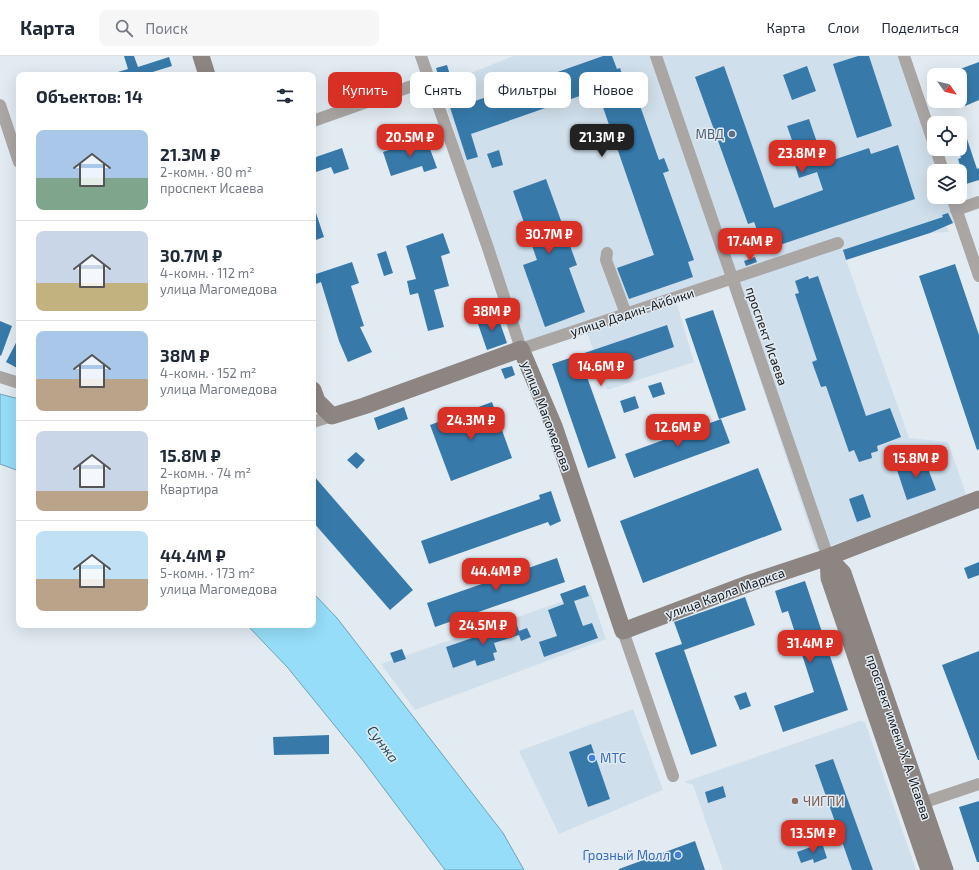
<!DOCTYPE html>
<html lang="ru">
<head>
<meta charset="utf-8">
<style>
  body { margin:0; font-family:"Exo 2",sans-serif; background:#f6f6f7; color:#1f2937; height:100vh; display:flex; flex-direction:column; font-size:15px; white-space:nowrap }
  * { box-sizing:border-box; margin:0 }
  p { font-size:13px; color:#747a83 }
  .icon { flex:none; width:22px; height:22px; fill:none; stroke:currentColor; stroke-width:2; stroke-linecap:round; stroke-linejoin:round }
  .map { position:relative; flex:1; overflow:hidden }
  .side { position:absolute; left:16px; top:16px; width:300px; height:556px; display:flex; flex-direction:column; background:#fff; border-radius:8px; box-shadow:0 4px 16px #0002 }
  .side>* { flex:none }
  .hud { position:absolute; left:328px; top:16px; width:380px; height:36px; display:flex; gap:8px }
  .needle { width:26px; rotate:124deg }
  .fabs { position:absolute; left:927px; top:12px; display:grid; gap:8px }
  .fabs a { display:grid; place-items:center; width:40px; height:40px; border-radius:8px; background:#fff; box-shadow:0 4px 16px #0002; font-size:20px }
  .price { position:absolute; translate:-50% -34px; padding:0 9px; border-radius:8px; background:#d93025; color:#fff; font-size:13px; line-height:26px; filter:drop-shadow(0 1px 2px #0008) }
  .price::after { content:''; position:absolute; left:50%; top:24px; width:12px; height:9px; margin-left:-6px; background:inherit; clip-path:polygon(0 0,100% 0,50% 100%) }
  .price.current { background:#222; color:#fff }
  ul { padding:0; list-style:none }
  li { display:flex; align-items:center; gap:12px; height:100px; padding:0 20px }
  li+li { border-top:1px solid #e0e1e3 }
  li span { display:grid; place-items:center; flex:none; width:112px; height:80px; border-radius:8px; color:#555 }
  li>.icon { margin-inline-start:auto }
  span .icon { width:48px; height:48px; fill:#fffc; stroke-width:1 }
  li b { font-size:17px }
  h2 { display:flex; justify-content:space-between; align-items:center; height:48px; padding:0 20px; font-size:17px }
  .tag { padding:0 14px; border-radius:8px; background:#fff; box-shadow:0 4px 16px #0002; font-size:14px; line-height:36px }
  .tag.current { background:#d93025; color:#fff }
  header { display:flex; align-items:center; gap:24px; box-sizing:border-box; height:56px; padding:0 20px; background:#fff; border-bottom:1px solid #e0e1e3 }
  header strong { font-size:19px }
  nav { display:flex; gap:22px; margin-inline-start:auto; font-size:14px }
  .search { width:280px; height:36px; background:#f6f6f7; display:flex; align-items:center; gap:10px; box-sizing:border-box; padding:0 14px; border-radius:8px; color:#747a83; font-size:15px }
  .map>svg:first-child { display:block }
  .built { fill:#cfdfeb }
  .water { fill:#95ddf8; stroke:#6fa2b6 }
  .building { fill:#377aaa }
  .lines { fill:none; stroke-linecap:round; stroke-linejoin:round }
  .street { stroke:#aaa6a4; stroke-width:12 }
  .secondary { stroke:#8c8582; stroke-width:17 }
  .service-dot { fill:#5c6f8a; stroke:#e2ebf2; stroke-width:1.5 }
  .shop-dot { fill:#3f7fe0; stroke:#e2ebf2; stroke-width:1.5 }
  .education-dot { fill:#8d6e63; stroke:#e2ebf2; stroke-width:1.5 }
  .labels { text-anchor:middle; stroke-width:3; stroke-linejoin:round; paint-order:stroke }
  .service-label { font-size:13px; fill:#4e5e75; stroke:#e2ebf2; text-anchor:end }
  .street-label { font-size:13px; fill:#171a1c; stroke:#e2ebf2 }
  .shop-label { font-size:13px; fill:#366cbe; stroke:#e2ebf2; text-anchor:start }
  .education-label { font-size:13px; fill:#785e54; stroke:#e2ebf2; text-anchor:start }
  .water-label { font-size:14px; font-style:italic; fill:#244e5c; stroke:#e2ebf2 }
</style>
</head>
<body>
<header>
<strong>Карта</strong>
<div class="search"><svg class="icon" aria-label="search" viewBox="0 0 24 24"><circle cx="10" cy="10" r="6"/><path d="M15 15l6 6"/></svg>Поиск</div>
<nav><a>Карта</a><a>Слои</a><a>Поделиться</a></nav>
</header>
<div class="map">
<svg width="979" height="814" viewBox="0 0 979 814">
  <rect width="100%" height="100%" fill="#e2ebf2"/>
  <!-- built -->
  <path class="built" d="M514 0H904L945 115H934V141H954L962 164 946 170 949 176 930 177 846 204 909 382 948 386 968 444 817 494 728 228 676 245 694 306 607 334 587 276 524 297 440 29Z
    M590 536 606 583 415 654 381 608Z
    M633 653 663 734 559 778 519 695Z
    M860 665 865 666 916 814H723L693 729 684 726Z"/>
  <!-- water -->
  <path class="water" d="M0 338 19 343V415L0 408Z
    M313 537 337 562 503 777 524 814H445L361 702 288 612 247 569H313Z"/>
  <!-- building -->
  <path class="building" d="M124 0H134L138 11 169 1 172 10 143 19H118V16L128 13Z
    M603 0H612L617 13 620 12 625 26 631 24 659 104 664 102 669 115 663 117 694 204 688 206 693 221 629 243 617 212 654 199 597 34 471 78 478 101 467 104 447 42 458 38 461 50Z
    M858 0H869L892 70 857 82 833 8Z
    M979 6V44L965 50 960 38V13Z
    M447 9 450 19 439 23 436 12Z
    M724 10 774 152 823 134 817 116 799 122 795 109 800 107 787 70 809 63 824 107 869 92 871 98 898 89 915 143 765 194 754 166 748 168 695 21Z
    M807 10 816 35 792 44 783 19Z
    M960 68H962L977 113 979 112V124L966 128 958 103 961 102 958 93H960Z
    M426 82 437 112 424 116 422 110 391 120 383 96Z
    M342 92 349 113 334 118 331 111 313 117V102Z
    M499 94 503 109 492 112 487 98Z
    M546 123 577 209 569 212 585 256 545 271 523 209 537 204 513 135Z
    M313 154H315L324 181 313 185Z
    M948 157 953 167 930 177 846 204 843 194 943 161 942 159Z
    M443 177 450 197 441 200 449 230 434 234 444 271 428 275 418 237 410 239 407 225 416 223 406 190Z
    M386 195 393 217 384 220 377 198Z
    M755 201 757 206 746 210 744 205Z
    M352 206 359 227 351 230 364 270 360 271 372 296 348 306 339 285 321 226 313 229V219Z
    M955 208 979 279V393L977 394 919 220Z
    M808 220 809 223 818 220 866 360 890 352 901 381 877 390 878 395 871 397 872 402 859 406 854 394 849 396 826 330 821 331 812 306 817 304 795 238 799 237 795 225Z
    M713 254 746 354 719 363 685 263Z
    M497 258 507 287 487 294 477 265Z
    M0 265 12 270 1 300 0 299Z
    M667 269 674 291 587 321 616 402 588 412 552 308Z
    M19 281V313L6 306Z
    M512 310 515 319 505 323 501 313Z
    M661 326 665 338 653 342 648 330Z
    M635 340 639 352 624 357 620 345Z
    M492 346 512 402 451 425 430 369Z
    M404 351 408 363 378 374 374 362Z
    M721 363 730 387 634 422 625 398Z
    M356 396 365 404 357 413 347 404Z
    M924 402 936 434 907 444 896 411Z
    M758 412 782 474 643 527 620 465Z
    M313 419 413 534 390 554 313 466Z
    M551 435 561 465 550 470 548 466 429 508 421 485 540 443 539 439Z
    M863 438 871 461 857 466 849 443Z
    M557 502 565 526 435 571 427 547Z
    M979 506V519L968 523 964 512Z
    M805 525 848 654 783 676 774 650 814 636 788 555 782 557 775 535Z
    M585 529 589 540 574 545 583 570 592 567 598 582 544 601 539 586 557 580 548 554 564 548 560 538Z
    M745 541 755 569 684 594 717 690 691 699 655 597 682 588 674 566Z
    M516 567 519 575 527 572 531 581 521 585 519 579 494 587 497 596 493 597 495 604 477 610 475 604 453 612 446 591Z
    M402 593 406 603 394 607 390 597Z
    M979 595V704H978L942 609Z
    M746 636 751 650 740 654 734 640Z
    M329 679V698L274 699 273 681Z
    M591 688 610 743 588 751 569 696Z
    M833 703 873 814H852L815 709Z
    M723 730 726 741 708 747 705 736Z
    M979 745V806H977L959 751Z
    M695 785 705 814H619V813Z
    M822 787 827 802 814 807 813 803 801 807 797 796Z"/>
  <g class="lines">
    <!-- street -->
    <path class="street" d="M421 0 488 192 521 293 838 187
      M656 0 828 501
      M904 0 934 88
      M0 49 19 106
      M313 65 429 24
      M936 93 943 115
      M952 141 979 220
      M956 154 979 146
      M607 197 606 204 626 258
      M0 321 19 327
      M313 366 332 360
      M623 575 673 720
      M922 747 979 728"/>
    <!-- secondary -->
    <path class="secondary" d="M201 0 207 19
      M313 334 317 345 332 360 364 350 521 293 554 370 623 575 750 527 828 501 979 443
      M828 501 843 517 945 814
      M828 501 829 522 929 814"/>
  </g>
  <!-- markers -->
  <circle class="service-dot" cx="732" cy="78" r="4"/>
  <g class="shop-dot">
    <circle cx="592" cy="702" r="4"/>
    <circle cx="678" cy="799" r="4"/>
  </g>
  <circle class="education-dot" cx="795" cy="745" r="4"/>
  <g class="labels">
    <!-- service labels -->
    <g class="service-label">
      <text x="724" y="83">МВД</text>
    </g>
    <!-- street labels -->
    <g class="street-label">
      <text transform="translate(632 256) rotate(-18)" y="5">улица Дадин-Айбики</text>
      <text transform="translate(767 280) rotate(71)" y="5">проспект Исаева</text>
      <text transform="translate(547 360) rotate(69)" y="5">улица Магомедова</text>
      <text transform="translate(725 537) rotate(-20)" y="5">улица Карла Маркса</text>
      <text transform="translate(899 681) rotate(71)" y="5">проспект имени Х. А. Исаева</text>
    </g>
    <!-- shop labels -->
    <g class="shop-label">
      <text x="600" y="707">МТС</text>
      <text x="670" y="804" text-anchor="end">Грозный Молл</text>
    </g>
    <!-- education labels -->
    <g class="education-label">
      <text x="803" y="750">ЧИГПИ</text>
    </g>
    <!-- water labels -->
    <g class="water-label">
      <text transform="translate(383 688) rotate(53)" y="5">Сунжа</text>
    </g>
  </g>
</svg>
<div class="fabs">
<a><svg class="needle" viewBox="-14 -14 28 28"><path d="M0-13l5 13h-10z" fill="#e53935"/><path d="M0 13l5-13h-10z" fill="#747a83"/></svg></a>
<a><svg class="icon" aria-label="locate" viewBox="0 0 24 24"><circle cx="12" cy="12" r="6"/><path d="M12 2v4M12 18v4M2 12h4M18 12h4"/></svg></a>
<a><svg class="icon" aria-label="layers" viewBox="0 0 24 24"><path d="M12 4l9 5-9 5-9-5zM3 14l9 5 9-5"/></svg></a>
</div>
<b class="price" style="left:410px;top:102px">20.5M ₽</b>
<b class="price current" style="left:602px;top:102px">21.3M ₽</b>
<b class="price" style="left:802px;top:118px">23.8M ₽</b>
<b class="price" style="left:549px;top:199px">30.7M ₽</b>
<b class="price" style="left:750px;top:206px">17.4M ₽</b>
<b class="price" style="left:492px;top:276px">38M ₽</b>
<b class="price" style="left:601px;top:331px">14.6M ₽</b>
<b class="price" style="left:471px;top:385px">24.3M ₽</b>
<b class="price" style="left:678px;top:392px">12.6M ₽</b>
<b class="price" style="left:916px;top:423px">15.8M ₽</b>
<b class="price" style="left:496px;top:536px">44.4M ₽</b>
<b class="price" style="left:483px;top:590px">24.5M ₽</b>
<b class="price" style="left:810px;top:608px">31.4M ₽</b>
<b class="price" style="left:813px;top:798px">13.5M ₽</b>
<div class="hud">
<a class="tag current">Купить</a>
<a class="tag">Снять</a>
<a class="tag">Фильтры</a>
<a class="tag">Новое</a>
</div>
<section class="side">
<h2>Объектов: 14<svg class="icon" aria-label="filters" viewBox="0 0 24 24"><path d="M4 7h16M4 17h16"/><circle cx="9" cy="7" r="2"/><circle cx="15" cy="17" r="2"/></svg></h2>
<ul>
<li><span style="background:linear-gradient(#a9c7e8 60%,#7fa58c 0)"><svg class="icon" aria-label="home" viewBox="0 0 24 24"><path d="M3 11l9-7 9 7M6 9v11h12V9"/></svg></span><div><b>21.3M ₽</b><p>2-комн. · 80 m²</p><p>проспект Исаева</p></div></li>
<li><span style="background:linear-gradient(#c9d6e8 65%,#c2b280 0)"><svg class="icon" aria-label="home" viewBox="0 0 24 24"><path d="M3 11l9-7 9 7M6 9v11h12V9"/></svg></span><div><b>30.7M ₽</b><p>4-комн. · 112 m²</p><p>улица Магомедова</p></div></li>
<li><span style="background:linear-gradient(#a9c7e8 60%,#b9a48a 0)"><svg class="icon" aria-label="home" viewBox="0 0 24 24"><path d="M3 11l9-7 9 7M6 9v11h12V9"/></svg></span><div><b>38M ₽</b><p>4-комн. · 152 m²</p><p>улица Магомедова</p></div></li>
<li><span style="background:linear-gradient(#c9d6e8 75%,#b9a48a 0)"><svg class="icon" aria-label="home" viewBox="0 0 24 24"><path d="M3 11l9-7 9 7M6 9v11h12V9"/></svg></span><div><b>15.8M ₽</b><p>2-комн. · 74 m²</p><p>Квартира</p></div></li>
<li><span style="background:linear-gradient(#bfe0f5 60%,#b9a48a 0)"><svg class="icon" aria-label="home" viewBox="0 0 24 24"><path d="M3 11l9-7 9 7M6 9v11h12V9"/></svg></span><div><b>44.4M ₽</b><p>5-комн. · 173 m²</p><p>улица Магомедова</p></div></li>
</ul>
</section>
</div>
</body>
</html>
